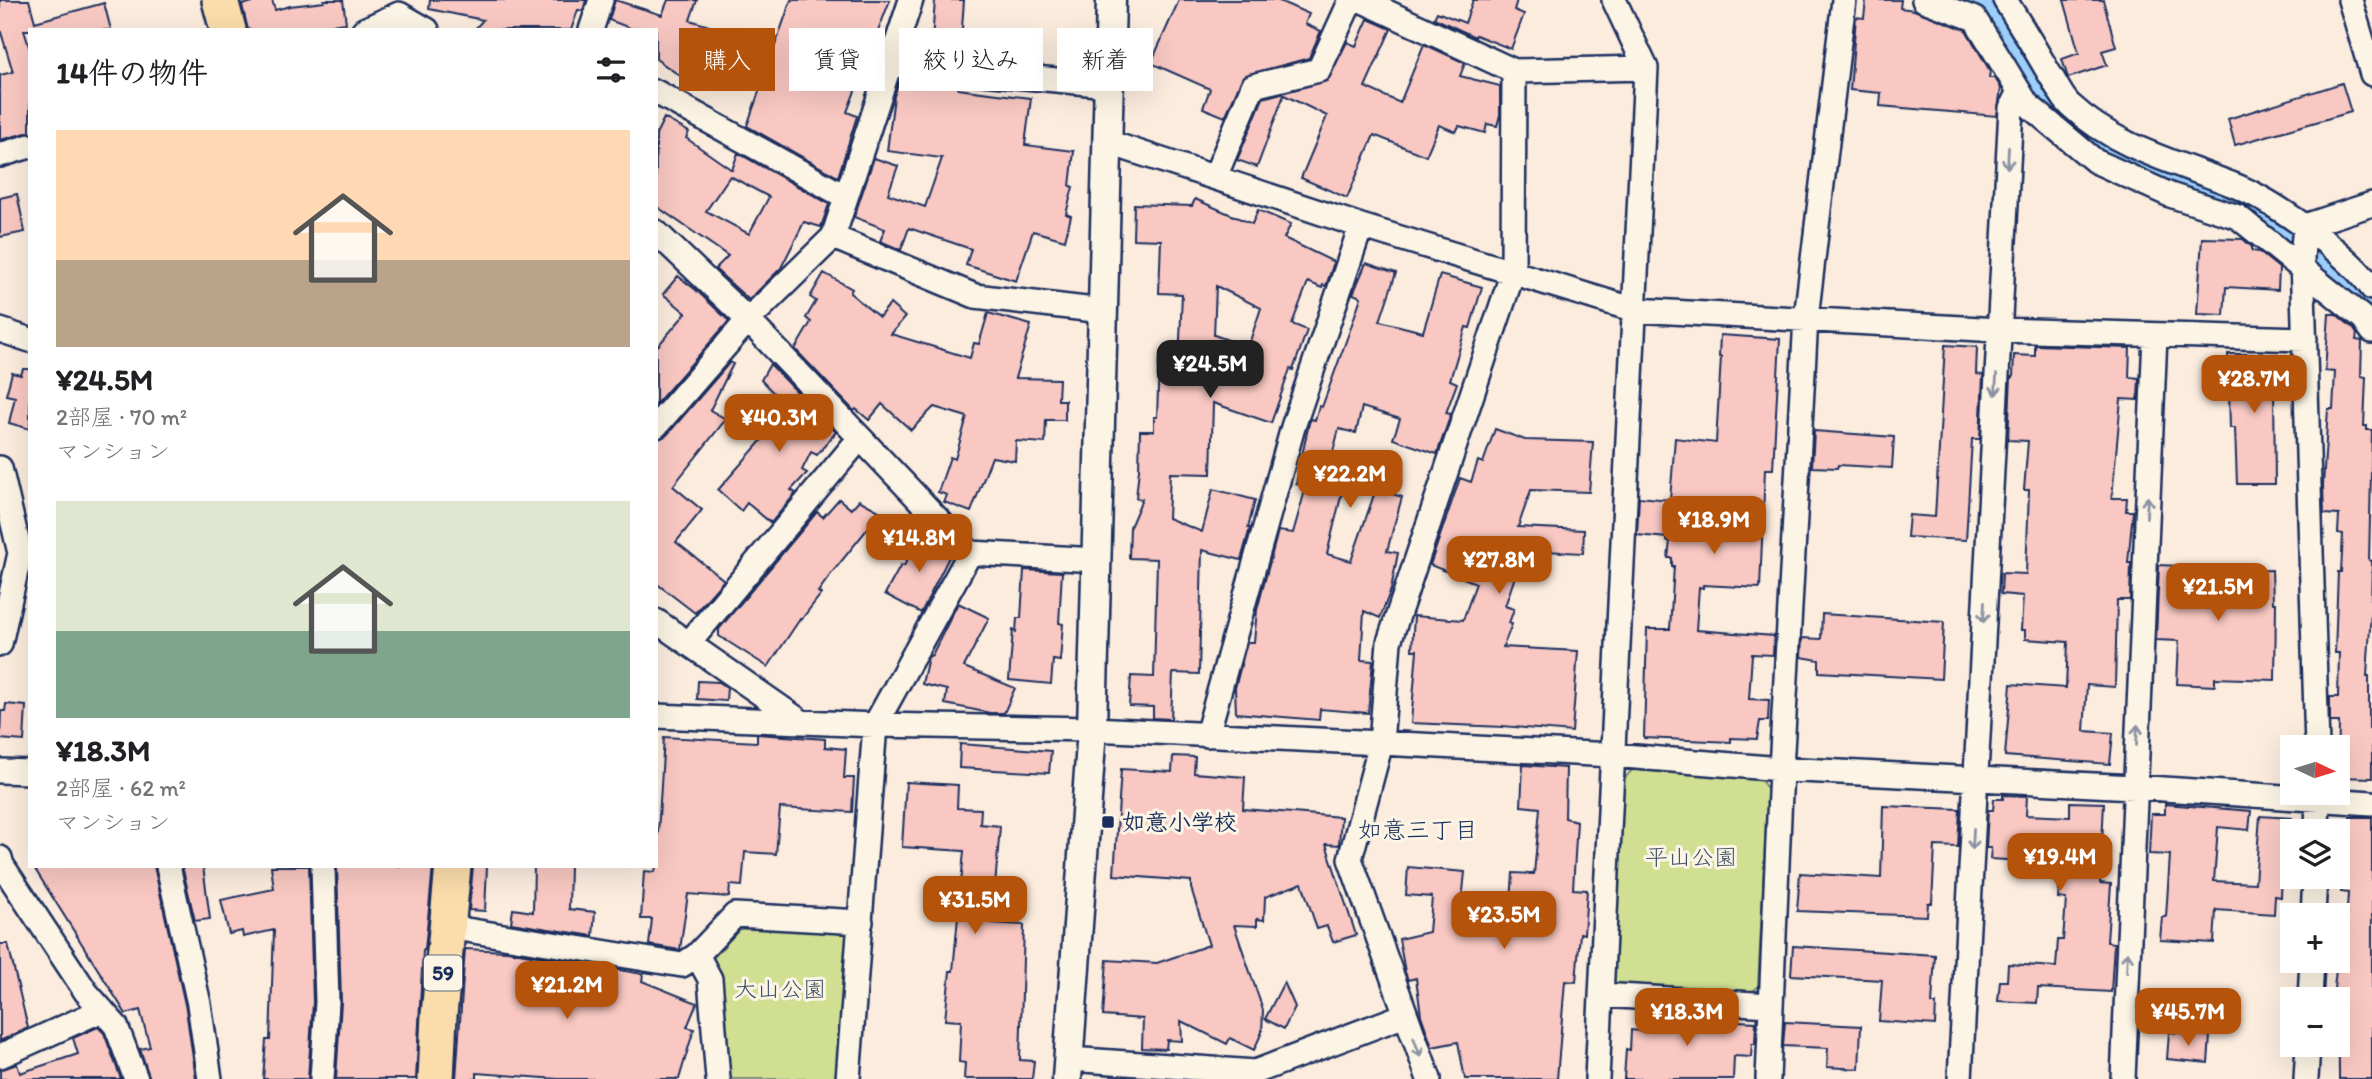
<!DOCTYPE html>
<html lang="ja">
<head>
<meta charset="utf-8">
<style>
  body { margin:0; font-family:Itim,"Klee One",sans-serif; background:#f6f6f6; color:#202124; height:100vh; display:flex; flex-direction:column; font-size:26px; white-space:nowrap }
  * { box-sizing:border-box; margin:0 }
  p { font-size:23px; color:#757577 }
  .icon { flex:none; width:38px; height:38px; fill:none; stroke:currentColor; stroke-width:2; stroke-linecap:round; stroke-linejoin:round }
  .map { position:relative; flex:1; overflow:hidden }
  .panel { position:absolute; left:28px; top:28px; width:630px; height:840px; display:flex; flex-direction:column; background:#fff; border-radius:0px; box-shadow:0 7px 28px #0002 }
  .panel>* { flex:none }
  .banner { position:absolute; left:679px; top:28px; width:665px; height:63px; display:flex; gap:14px }
  .needle { width:46px; rotate:94deg }
  .controls { position:absolute; left:2280px; top:735px; display:grid; gap:14px }
  .controls a { display:grid; place-items:center; width:70px; height:70px; border-radius:0px; background:#fff; box-shadow:0 7px 28px #0002; font-size:35px }
  .price { position:absolute; translate:-50% -60px; padding:0 16px; border-radius:14px; background:#b45309; color:#fff; font-size:23px; line-height:46px; filter:drop-shadow(0 2px 4px #0008) }
  .price::after { content:''; position:absolute; left:50%; top:42px; width:21px; height:16px; margin-left:-10px; background:inherit; clip-path:polygon(0 0,100% 0,50% 100%) }
  .price.selected { background:#222; color:#fff }
  ul { padding:0; list-style:none }
  li { display:grid; align-content:center; gap:14px; height:371px; padding:0 28px }
  li span { display:grid; place-items:center; height:217px; border-radius:0px; color:#555 }
  li>.icon { margin-inline-start:auto }
  span .icon { width:126px; height:126px; fill:#fffc; stroke-width:1 }
  li b { font-size:30px }
  h2 { display:flex; justify-content:space-between; align-items:center; height:84px; padding:0 28px; font-size:30px }
  .tag { padding:0 24px; border-radius:0px; background:#fff; box-shadow:0 7px 28px #0002; font-size:24px; line-height:63px }
  .tag.selected { background:#b45309; color:#fff }
  .map>svg:first-child { display:block }
  .green { fill:#d1df93; stroke:#768778; stroke-width:2 }
  .lines { fill:none; stroke-linecap:round; stroke-linejoin:round }
  .river { stroke:#9dcef9; stroke-width:46 }
  .building { fill:#f9c8c2; stroke:#1b2f5e; stroke-width:2; fill-rule:evenodd }
  .minor-casing { stroke:#1b2f5e; stroke-width:28 }
  .tertiary-casing { stroke:#1b2f5e; stroke-width:33 }
  .primary-casing { stroke:#1b2f5e; stroke-width:40 }
  .minor { stroke:#fcf5e5; stroke-width:23 }
  .tertiary { stroke:#fcf5e5; stroke-width:28 }
  .primary { stroke:#faddab; stroke-width:35 }
  .oneway { stroke:#8c92a2 }
  .poi-dot { fill:#1b2f5e; stroke:#fcf5e5; stroke-width:2.5 }
  .labels { text-anchor:middle; stroke-width:6; stroke-linejoin:round; paint-order:stroke }
  .shield { fill:#fcf5e5; stroke:#5e6a86; stroke-width:2 }
  .shield-label { font-size:21px; font-weight:bold; fill:#1b2f5e }
  .poi-label { font-size:23px; font-weight:bold; fill:#1b2f5e; stroke:#fcf5e5; text-anchor:start }
  .park-label { font-size:23px; fill:#3f5269; stroke:#fcf5e5 }
  .neighbourhood-label { font-size:24px; fill:#1b2f5e; stroke:#fcf5e5 }
</style>
</head>
<body>
<div class="map">
<svg width="2372" height="1079" viewBox="0 0 2372 1079">
  <rect width="100%" height="100%" fill="#fbecde"/>
  <filter id="ink" filterUnits="userSpaceOnUse"><feTurbulence type="fractalNoise" baseFrequency=".0143" numOctaves="2"/><feDisplacementMap in="SourceGraphic" scale="14" xChannelSelector="R" yChannelSelector="G"/><feConvolveMatrix kernelMatrix="1 2 1 2 8 2 1 2 1" color-interpolation-filters="sRGB"/></filter>
  <g filter="url(#ink)">
    <!-- green -->
    <path class="green" d="M1632 770 1759 777 1768 790 1758 987 1747 995 1621 989 1613 980 1621 782Z
      M743 925 840 927 848 936 839 1079H725L714 957Z"/>
    <g class="lines">
      <!-- river -->
      <path class="river" d="M1976 0 1986 4 2056 111 2102 148 2166 175 2243 204 2285 231 2327 263 2353 285 2372 308"/>
    </g>
    <!-- building -->
    <path class="building" d="M0 0H29L35 22 104 3 111 30H24L30 50V132L0 140V75L13 72 0 29Z
      M260 0H272L275 10 290 6 324 2V0H343L346 23 316 27V30H248L242 5Z
      M430 0H586L583 11 578 10 571 30H474L483 20 429 9Z
      M615 0 662 15 668 0H697L690 20 747 38 721 84 686 65 679 75 656 59V30H635L609 20Z
      M791 0H890L847 112 857 116 838 177 747 126Z
      M935 0H964L960 57 931 54Z
      M1179 0H1277L1309 14 1305 24 1321 31 1309 58 1243 76 1225 117 1203 108 1210 89 1151 63Z
      M1473 0H1517L1514 10 1524 14 1511 49 1476 35 1475 37 1434 18 1437 12 1465 23Z
      M1866 0H1901L1900 8 1914 10 1966 30 1990 71 1989 78H1995L2001 88 1997 116 1880 106 1881 93 1850 90 1856 17 1864 18Z
      M2064 0H2103L2116 47 2102 51 2107 65 2068 78 2062 59 2079 53Z
      M1368 19 1391 29 1365 87 1400 103 1424 44 1465 63 1460 76 1500 86V115L1497 126 1487 124 1485 133 1459 126 1456 132 1439 125 1426 156 1374 135 1347 198 1301 178 1327 116 1284 95 1257 167 1237 160 1263 98 1327 81 1347 42 1356 46Z
      M899 82 929 86V82L958 85V89L1031 98 1025 145 1074 151 1070 186 1073 187 1066 214 1071 216 1065 240 1033 231 1016 281 966 265 971 249 909 228 901 250 880 241 885 229 854 217 874 158 898 166 888 194 925 207 942 158 887 151 894 96Z
      M2342 83 2351 112 2235 145 2228 119Z
      M664 118 689 132 686 138 732 170 738 153 829 204 821 227 804 222 781 268 749 300 715 269 728 256 656 206V134ZM730 176 769 197 749 234 706 211Z
      M17 194 25 232 0 237V198Z
      M1195 199 1252 224 1258 210 1291 224 1284 238 1334 262 1326 286 1323 285 1322 288 1308 282 1292 324 1307 330 1293 370 1290 369 1271 423 1213 403 1211 474 1170 473 1168 518 1202 532 1213 489 1255 500 1248 528H1250L1241 560 1202 550 1199 674 1173 673 1171 719 1153 718V707L1129 706 1131 676 1154 677 1157 559 1129 558 1130 527 1142 499 1136 498 1139 469 1140 431H1154V417H1157L1159 361 1179 362 1182 294 1159 293 1161 240 1133 239 1134 204 1192 206ZM1216 286 1261 308 1248 347 1214 335Z
      M2202 238 2243 239 2252 247V251L2259 252 2279 268 2278 290 2226 287 2224 315 2197 314Z
      M1366 263 1396 273 1380 321 1423 332 1440 275 1482 287 1470 328 1466 327 1450 380 1457 383 1446 413 1451 414 1437 454 1393 439 1400 419 1362 407 1356 433 1339 429 1327 475 1345 480 1327 554 1351 561 1376 489 1402 497 1387 551 1398 553 1391 589 1380 618 1364 611 1361 660 1373 661 1368 713 1320 709 1319 720 1236 713 1235 688 1247 642H1254L1257 610 1278 531 1293 533 1306 487 1296 484 1309 423 1311 419 1315 420 1319 406 1322 407 1350 330 1361 297 1353 294Z
      M824 273 852 289 850 293 879 317 890 304 905 317 891 334 970 358 974 343 979 344 988 313 1031 325 1015 378 1059 379 1058 400H1065V420H1046L1045 443 1016 441 1015 461 992 457 971 512 944 502 947 495 938 492 950 457 955 459 967 417 934 407 911 430 882 404 869 420 856 409 854 411 795 349 811 322 806 318 816 301 810 297Z
      M678 276 696 290 729 321 656 404V348L686 313 663 294Z
      M2329 314H2336L2353 328 2357 334 2356 340 2362 341 2361 376 2366 377 2364 426H2367V430H2372L2369 560 2372 561 2371 611 2367 676H2369V729H2372V778L2338 777 2339 722H2330V697H2338L2339 653H2335L2338 572H2341L2343 534 2338 533 2339 515 2324 514 2323 485 2328 409H2333L2335 372 2325 371Z
      M1720 335 1780 339 1773 469H1765L1760 588 1703 585V588L1699 587 1696 630 1774 636 1773 655 1752 654 1749 699 1769 700 1768 721H1760L1757 739 1731 738V742L1644 738 1647 629H1670L1674 566H1672V558H1668L1670 541H1667V538L1637 535 1639 497 1670 500 1675 438 1716 443 1721 357H1719Z
      M1945 345 1977 347 1976 374 1983 375 1980 439H1972L1966 540 1907 537 1909 515 1935 517Z
      M2035 345 2130 348 2129 377 2139 378 2138 400 2121 399 2112 498H2127L2126 511H2133L2128 563H2131L2130 600H2117L2115 687 2087 685 2084 731 2113 733 2110 764 2005 756 2011 684 2066 688 2068 642 2025 639V630H2021L2023 596 2001 594 2002 573 2026 574 2029 490H2024L2028 441 2008 440 2011 377H2013L2014 355 2035 356Z
      M2228 354H2253V361L2286 360 2287 388H2274L2275 484H2237L2235 428H2230Z
      M730 362 733 364 710 410 726 419 673 486 702 510 676 542 724 580 695 613 656 583V440L667 435Z
      M770 364 836 432 817 455 811 452 802 470 807 473 791 490 796 493 771 523 747 503 741 511 718 490 789 409 761 380Z
      M23 369H30V429L9 423 15 397 6 395 12 373 21 375Z
      M1495 429 1525 440 1593 442 1589 492 1531 490 1518 527 1584 530 1583 553 1524 550 1505 606 1514 609 1509 623 1512 624 1503 647 1578 651 1572 732 1503 726V727L1411 723 1417 650H1412L1414 616 1463 620 1476 583 1430 565 1460 478 1471 482 1478 461 1483 463Z
      M1814 431 1894 437 1892 468 1838 465 1837 468 1812 467Z
      M839 499 851 509 859 500 881 512 831 574 818 592 821 594 801 620 800 619 768 667 719 636V629L817 512 823 517Z
      M920 533 940 544V548L951 553 921 613 885 594 901 565 904 566Z
      M2159 565 2219 568V572L2272 570 2273 603H2276L2275 680 2215 678V686L2177 684 2179 641 2156 640Z
      M1024 570 1062 572 1059 623 1063 624 1060 661 1053 660 1051 684 1009 680 1013 630 1016 632 1017 618H1021Z
      M958 603 989 618 964 667 1015 688 1004 713H990L945 704 947 690 922 684 928 657 932 655Z
      M1822 614 1944 622 1941 679 1819 672V660L1801 657 1802 638 1821 639Z
      M698 681 719 682 727 687 726 701 697 699Z
      M6 704 26 706 24 741 0 739 1 711H5Z
      M757 734 825 739V747L846 749 844 778H854L852 812 780 808 776 854 745 852 742 886 730 885 729 897 688 894 680 950 649 945 652 919H641L644 871 655 872 656 866 664 737 757 742Z
      M960 744 1051 751 1049 773 959 768Z
      M1173 756 1195 757 1194 773 1245 777 1243 809 1341 817 1339 845 1326 844 1356 935 1333 942 1327 926 1317 929 1302 883 1265 897 1264 920 1257 919V926L1234 925 1263 1010 1262 1032 1254 1050 1230 1038 1227 1044 1181 1021 1182 1041 1167 1040 1166 1049 1142 1048 1143 1019 1103 1016 1107 960 1157 963 1209 945 1191 888V881L1114 875 1121 769 1172 772Z
      M1523 765 1566 768 1565 818 1577 821 1573 889 1587 890 1584 934 1580 933 1576 982 1565 981 1557 1079H1465L1458 1042 1432 1047 1421 1015 1416 978 1408 980 1405 972 1399 939 1429 932 1432 897 1406 895 1408 867 1465 872 1462 901 1511 902 1513 873 1534 874 1540 808 1521 806Z
      M906 782 958 785 957 808 981 809 980 824 1000 826 992 923 1024 925 1020 1060 1034 1061 1032 1079H964L965 1063 959 1062 961 1021 945 1020 950 971H953L964 851 902 847Z
      M2003 795 2027 796 2026 815 2070 817V802L2104 803 2100 883 2111 884 2107 942 2114 943 2111 992 2038 988 2037 1003 1998 1001 2000 981H2007L2008 964 2056 967 2058 940H2063L2066 899 2058 898 2061 863 1990 859 1991 848H1986L1988 810H1993L1994 799H2003Z
      M2165 804 2251 811 2249 830 2218 827 2214 881 2255 883 2260 816 2292 818V848H2290L2288 875 2282 874 2281 897 2275 896 2274 914 2216 910 2214 943 2160 940 2162 917H2166L2170 855 2149 854 2151 814H2165Z
      M1883 806 1960 809 1958 847 1935 846 1932 903H1928L1927 916 1797 911 1800 873 1881 878Z
      M2350 817H2372V1079H2339V1073L2338 999H2333L2339 939H2345L2348 893 2341 892 2344 837H2349Z
      M33 866H154L186 1009 196 1079H150L140 1049 150 1047 140 1010 126 1014Z
      M182 866H203L210 919 195 921Z
      M271 866H309L313 1002 308 1079H263L266 1040H270L274 930 243 937 242 931 229 934 221 900 274 889Z
      M337 866H433L425 950H423L416 1079H336L341 1002Z
      M473 866H487L485 911 469 910Z
      M534 866H570L569 909 595 912 593 936 511 923 513 909 533 912Z
      M0 944H8L28 1028 0 1041Z
      M1793 946 1935 955 1932 1004H1936L1935 1025 1879 1021 1882 980 1791 975Z
      M465 949 507 951 643 974 642 981 697 1003 687 1027 694 1029 679 1079H558L477 1073V1079H456Z
      M1284 982 1295 1007 1284 1029 1265 1019Z
      M1642 1011 1682 1014V1018L1756 1022 1755 1044H1752L1751 1057 1734 1056 1733 1079H1624L1626 1049 1630 1050 1631 1030 1641 1031Z
      M1785 1022 1861 1026 1859 1069 1827 1067 1828 1048 1783 1046Z
      M98 1027 104 1033 121 1079H0V1070L17 1064 20 1073 78 1054 73 1038Z
      M2169 1032 2210 1036 2208 1063 2167 1059Z"/>
    <g class="lines">
      <defs>
        <path id="minor" d="M1361 0 1514 71 1646 68
          M1924 0 1975 19 2027 104 2095 161 2170 195 2238 217 2363 318 2372 331
          M2005 0C2020 24 2035 49 2049 73 2056 83 2061 97 2070 105 2115 147 2175 162 2231 184 2272 199 2347 253 2372 288
          M2350 0 2372 74
          M364 30 399 14 427 30
          M591 30 601 0
          M890 64 1108 85
          M656 92 844 196
          M1107 142 1361 226 1635 310 1999 330 2305 339
          M0 155 30 146
          M1215 177 1253 86 1319 70 1351 0
          M656 232 748 320 970 553 1097 560
          M833 237 975 296 1103 311
          M0 330 30 340
          M656 426 748 320 833 237 911 0
          M0 468 20 553 0 644
          M656 621 800 721
          M689 643 860 438
          M656 716 875 725 1092 729 1381 743 1612 755 1781 769 2134 787 2372 803
          M1207 735 1293 427 1361 226
          M2317 747 2302 257 2305 226 2372 204
          M0 771 30 772
          M2317 831 2318 793
          M0 858 2 865 86 992 116 1026 136 1079
          M168 866 199 1004 210 1079
          M2313 915 2315 877
          M448 927 682 965 697 955 735 915 861 922
          M697 955 710 979 718 1079
          M1601 995 1771 1005
          M2310 999 2312 961
          M0 1056 102 1010
          M1069 1059 1255 1072 1405 1015
          M322 1079 327 1002 323 866
          M848 1079 875 725 970 553
          M1429 1079 1350 859 1381 743 1389 642 1513 272 1514 71
          M1597 1079 1646 68 1614 0
          M1768 1079 1781 769 1806 318 1844 0
          M1960 1079 2011 108 2019 91
          M2123 1079 2155 336
          M2306 1079 2308 1045"/>
        <path id="tertiary" d="M1067 1079 1092 729 1111 0"/>
        <path id="primary" d="M220 0 228 30
          M436 1079 439 1015 453 866"/>
      </defs>
      <!-- minor casing -->
      <use href="#minor" class="minor-casing"/>
      <!-- tertiary casing -->
      <use href="#tertiary" class="tertiary-casing"/>
      <!-- primary casing -->
      <use href="#primary" class="primary-casing"/>
      <!-- minor -->
      <use href="#minor" class="minor"/>
      <!-- tertiary -->
      <use href="#tertiary" class="tertiary"/>
      <!-- primary -->
      <use href="#primary" class="primary"/>
    </g>
    <!-- one-way arrows -->
    <defs><path id="oneway-shaft" d="M-6 0H5M1.5-3L5.5 0L1.5 3" fill="none" stroke-width="1.6" stroke-linecap="round" stroke-linejoin="round" transform="scale(1.75)"/></defs>
    <g class="oneway">
      <use href="#oneway-shaft" transform="translate(2008 158) rotate(93)"/>
      <use href="#oneway-shaft" transform="translate(1996 385) rotate(93)"/>
      <use href="#oneway-shaft" transform="translate(2147 507) rotate(-87)"/>
      <use href="#oneway-shaft" transform="translate(1984 612) rotate(93)"/>
      <use href="#oneway-shaft" transform="translate(2137 735) rotate(-87)"/>
      <use href="#oneway-shaft" transform="translate(1973 839) rotate(93)"/>
      <use href="#oneway-shaft" transform="translate(2127 962) rotate(-88)"/>
      <use href="#oneway-shaft" transform="translate(1417 1047) rotate(70)"/>
    </g>
  </g>
  <!-- markers -->
  <rect class="poi-dot" x="1101" y="815" width="14" height="14" rx="3.5"/>
  <g class="labels">
    <!-- shield labels -->
    <rect class="shield" x="424" y="955.5" width="38" height="35" rx="5"/>
    <g class="shield-label">
      <text x="443" y="980">59</text>
    </g>
    <!-- poi labels -->
    <g class="poi-label">
      <text x="1122" y="830">如意小学校</text>
    </g>
    <!-- park labels -->
    <g class="park-label">
      <text x="1691" y="865">平山公園</text>
      <text x="780" y="997">大山公園</text>
    </g>
    <!-- neighbourhood labels -->
    <g class="neighbourhood-label">
      <text x="1418" y="838">如意三丁目</text>
    </g>
  </g>
</svg>
<div class="controls">
<a><svg class="needle" viewBox="-14 -14 28 28"><path d="M0-13l5 13h-10z" fill="#e53935"/><path d="M0 13l5-13h-10z" fill="#757577"/></svg></a>
<a><svg class="icon" aria-label="layers" viewBox="0 0 24 24"><path d="M12 4l9 5-9 5-9-5zM3 14l9 5 9-5"/></svg></a>
<a>+</a>
<a>−</a>
</div>
<b class="price selected" style="left:1210px;top:400px">¥24.5M</b>
<b class="price" style="left:2254px;top:415px">¥28.7M</b>
<b class="price" style="left:779px;top:454px">¥40.3M</b>
<b class="price" style="left:1350px;top:510px">¥22.2M</b>
<b class="price" style="left:1714px;top:556px">¥18.9M</b>
<b class="price" style="left:919px;top:574px">¥14.8M</b>
<b class="price" style="left:1499px;top:596px">¥27.8M</b>
<b class="price" style="left:2218px;top:623px">¥21.5M</b>
<b class="price" style="left:2060px;top:893px">¥19.4M</b>
<b class="price" style="left:975px;top:936px">¥31.5M</b>
<b class="price" style="left:1504px;top:951px">¥23.5M</b>
<b class="price" style="left:567px;top:1021px">¥21.2M</b>
<b class="price" style="left:1687px;top:1048px">¥18.3M</b>
<b class="price" style="left:2188px;top:1048px">¥45.7M</b>
<div class="banner">
<a class="tag selected">購入</a>
<a class="tag">賃貸</a>
<a class="tag">絞り込み</a>
<a class="tag">新着</a>
</div>
<section class="panel">
<h2>14件の物件<svg class="icon" aria-label="filters" viewBox="0 0 24 24"><path d="M4 7h16M4 17h16"/><circle cx="9" cy="7" r="2"/><circle cx="15" cy="17" r="2"/></svg></h2>
<ul>
<li><span style="background:linear-gradient(#ffd9b3 60%,#b9a48a 0)"><svg class="icon" aria-label="home" viewBox="0 0 24 24"><path d="M3 11l9-7 9 7M6 9v11h12V9"/></svg></span><div><b>¥24.5M</b><p>2部屋 · 70 m²</p><p>マンション</p></div></li>
<li><span style="background:linear-gradient(#dfe7d0 60%,#7fa58c 0)"><svg class="icon" aria-label="home" viewBox="0 0 24 24"><path d="M3 11l9-7 9 7M6 9v11h12V9"/></svg></span><div><b>¥18.3M</b><p>2部屋 · 62 m²</p><p>マンション</p></div></li>
</ul>
</section>
</div>
</body>
</html>
